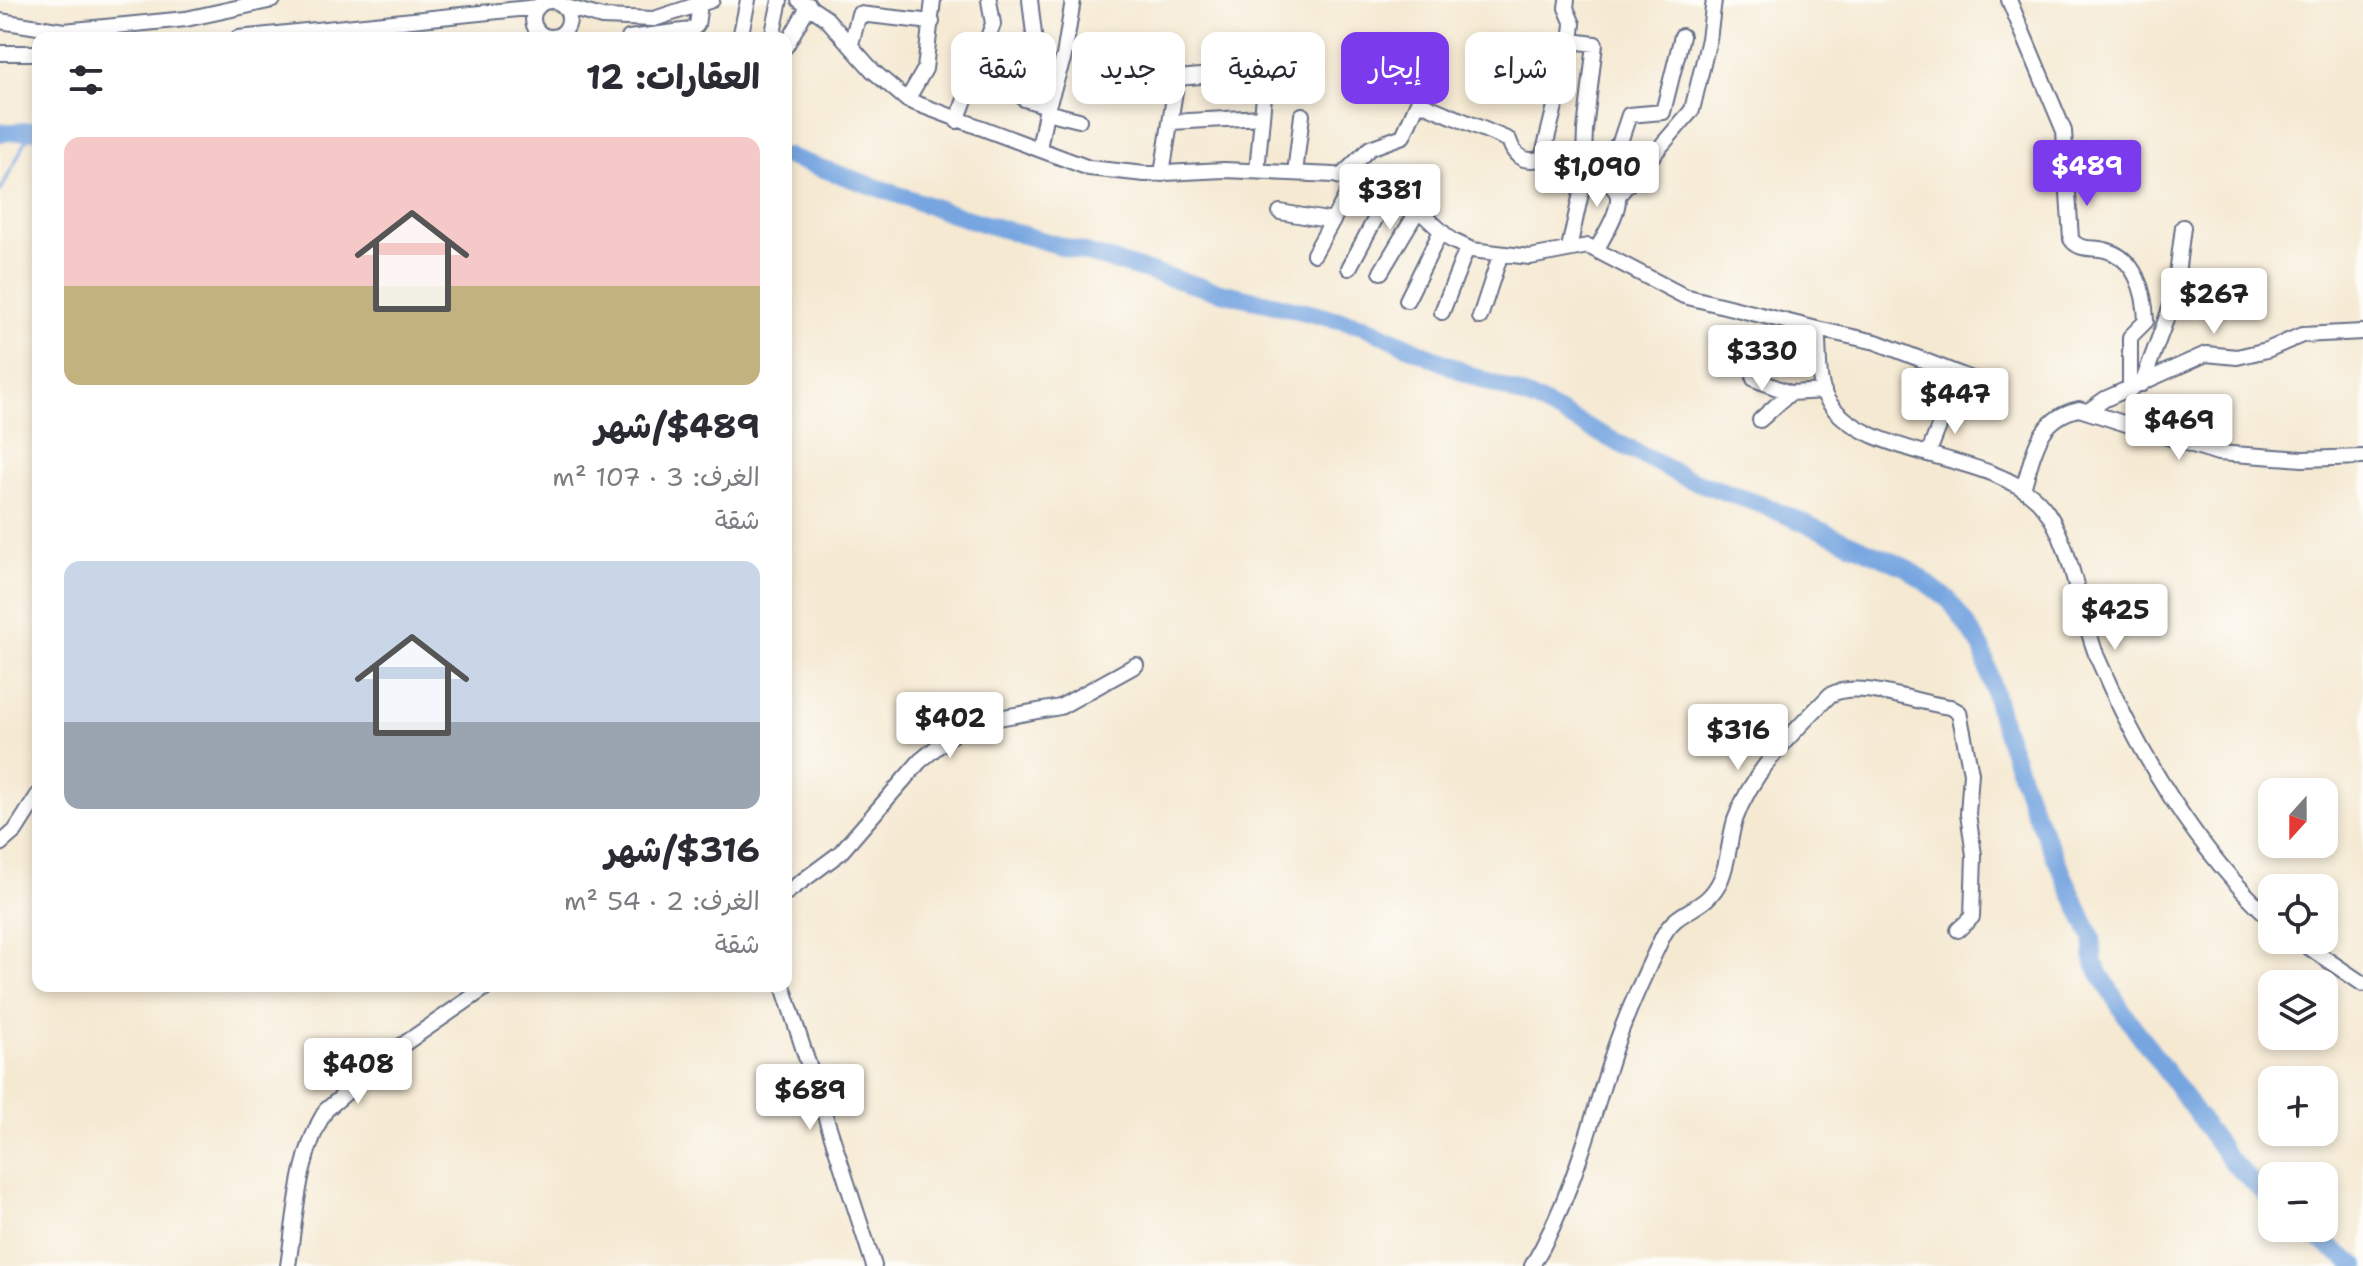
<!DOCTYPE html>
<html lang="ar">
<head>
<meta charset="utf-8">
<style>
  body { margin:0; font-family:"Shantell Sans","Playpen Sans Arabic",sans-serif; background:#f7f7f7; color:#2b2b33; direction:rtl; height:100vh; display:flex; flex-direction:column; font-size:30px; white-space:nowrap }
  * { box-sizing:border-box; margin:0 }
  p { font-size:26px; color:#7c7c81 }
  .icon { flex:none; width:44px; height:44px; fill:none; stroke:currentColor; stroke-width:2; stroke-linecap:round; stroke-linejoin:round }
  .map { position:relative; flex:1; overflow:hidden; direction:ltr }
  .drawer { position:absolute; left:32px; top:32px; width:760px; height:960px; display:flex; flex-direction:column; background:#fff; border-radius:16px; box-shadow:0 4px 12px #0003; direction:rtl }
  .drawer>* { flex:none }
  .banner { position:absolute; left:816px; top:32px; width:760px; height:72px; direction:rtl; display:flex; gap:16px }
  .needle { width:52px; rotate:201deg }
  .tools { position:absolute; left:2258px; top:778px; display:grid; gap:16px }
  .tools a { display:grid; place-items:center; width:80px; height:80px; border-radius:16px; background:#fff; box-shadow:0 4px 12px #0003; font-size:40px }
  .price { position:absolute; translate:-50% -68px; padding:0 18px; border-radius:8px; background:#fff; color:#222; font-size:26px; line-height:52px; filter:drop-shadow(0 2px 4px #0008) }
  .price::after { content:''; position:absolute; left:50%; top:48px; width:24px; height:18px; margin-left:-12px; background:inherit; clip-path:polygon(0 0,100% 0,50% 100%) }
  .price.current { background:#7c3aed; color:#fff }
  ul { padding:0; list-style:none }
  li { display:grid; align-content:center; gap:16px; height:424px; padding:0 32px }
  li span { display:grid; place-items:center; height:248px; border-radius:16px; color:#555 }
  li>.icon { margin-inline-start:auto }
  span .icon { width:144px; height:144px; fill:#fffc; stroke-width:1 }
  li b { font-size:34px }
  h2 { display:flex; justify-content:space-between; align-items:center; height:96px; padding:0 32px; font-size:34px }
  .tag { padding:0 28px; border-radius:16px; background:#fff; box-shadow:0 4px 12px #0003; font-size:28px; line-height:72px }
  .tag.current { background:#7c3aed; color:#fff }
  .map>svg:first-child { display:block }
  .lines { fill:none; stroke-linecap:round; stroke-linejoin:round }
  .stream { stroke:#76a5e0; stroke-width:3 }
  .river { stroke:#76a5e0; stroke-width:18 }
  .minor-casing { stroke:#677087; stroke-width:18 }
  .minor { stroke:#fff; stroke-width:14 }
</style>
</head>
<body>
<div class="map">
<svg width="2363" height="1266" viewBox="0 0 2363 1266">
  <rect width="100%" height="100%" fill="#fdfcf7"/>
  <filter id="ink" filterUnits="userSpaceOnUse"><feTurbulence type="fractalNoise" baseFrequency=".0125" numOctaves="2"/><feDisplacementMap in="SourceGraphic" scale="16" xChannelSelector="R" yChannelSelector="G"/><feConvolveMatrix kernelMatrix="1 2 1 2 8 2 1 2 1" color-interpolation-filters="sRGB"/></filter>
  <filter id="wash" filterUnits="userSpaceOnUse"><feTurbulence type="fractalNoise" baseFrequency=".006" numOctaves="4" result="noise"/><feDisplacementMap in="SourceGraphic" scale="32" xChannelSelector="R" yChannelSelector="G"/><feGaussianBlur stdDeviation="1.8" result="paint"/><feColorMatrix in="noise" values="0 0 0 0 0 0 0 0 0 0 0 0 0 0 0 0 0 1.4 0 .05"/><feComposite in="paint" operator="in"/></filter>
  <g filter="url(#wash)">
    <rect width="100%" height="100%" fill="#f5e9d2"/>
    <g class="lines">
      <!-- stream -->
      <path class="stream" d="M0 192 30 132"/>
      <!-- river -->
      <path class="river" d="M0 133 38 130
        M786 156 965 218 1209 289 1364 326 1468 374 1537 401 1686 478 1765 506 1907 568 1950 601 1982 648 2003 726 2032 807 2092 937 2094 963 2123 1012 2230 1160 2272 1201
        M2303 1228 2357 1266"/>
    </g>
  </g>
  <g filter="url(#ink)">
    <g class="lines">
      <defs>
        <path id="minor" d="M799 0 826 18 873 71 907 100 1089 168 1145 174 1224 170 1334 175 1370 185 1413 205 1451 240 1472 250 1530 257 1588 246 1684 296 1817 329C1820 350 1816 383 1828 401 1866 459 1990 452 2038 501 2072 535 2079 615 2098 659 2138 753 2197 851 2272 920
          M1030 0 1035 43
          M2009 0 2064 131 2071 239C2079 251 2092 247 2105 250 2136 258 2145 292 2146 321L2130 337V390
          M533 19a18 18 0 1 1 36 0a18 18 0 1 1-36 0Z
          M566 7 602 17 654 19 712 0
          M0 21 64 31 186 19 273 0
          M238 38 538 7
          M629 38 691 30 697 25 700 4
          M740 38 748 0
          M772 38 780 0
          M851 44 859 14 932 22
          M786 46 809 5
          M0 53H38
          M1024 99 1048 106
          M907 100 925 69 933 0
          M1046 112 1079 120
          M957 121 993 24 989 0
          M1171 122 1262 117
          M1039 149 1046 112 1064 56 1073 0
          M1542 159 1571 41 1573 24 1566 8 1567 0
          M1295 173 1302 115
          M1162 174 1177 78 1247 72 1263 75 1265 85 1257 171
          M1592 174 1620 142 1629 115 1663 112 1682 36
          M1341 176 1370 148 1403 136 1418 102 1509 140C1512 149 1515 155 1524 159 1530 161 1537 159 1543 160 1560 162 1617 178 1618 197 1619 213 1604 235 1597 249
          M1618 196 1692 110 1709 39 1714 0
          M1280 212 1333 221
          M1569 248 1583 184 1585 130 1595 44 1571 41
          M1314 254 1355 180
          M1349 268 1389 193
          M1381 272 1418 210
          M1407 300 1441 231
          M1442 312 1467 248
          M1480 317 1500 256
          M1817 329 1876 342 1990 386
          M1754 379 1790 393 1824 391
          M2142 384 2174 298 2183 227
          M2088 411 2105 399 2206 354 2237 357 2267 350 2302 335 2363 332
          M1760 420 1790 393
          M1928 454 1948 404
          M2023 489C2034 454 2037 418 2079 409L2218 453 2303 459 2363 457
          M0 844 15 831 38 795
          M786 893 840 853 920 761 971 719H993L1060 707 1136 665
          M2298 940 2363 984
          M783 986 874 1266
          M288 1266C296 1214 298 1155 326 1110L401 1046 488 986
          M1532 1266C1571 1200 1591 1122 1614 1050 1627 1012 1645 974 1662 938 1677 906 1705 914 1721 879 1729 860 1729 840 1735 820 1753 769 1793 733 1830 695 1859 679 1916 703 1950 707L1959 712 1971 773 1968 814 1974 855 1972 917 1958 930"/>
      </defs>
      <!-- minor casing -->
      <use href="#minor" class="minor-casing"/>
      <!-- minor -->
      <use href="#minor" class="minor"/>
    </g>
  </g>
</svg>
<div class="tools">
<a><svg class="needle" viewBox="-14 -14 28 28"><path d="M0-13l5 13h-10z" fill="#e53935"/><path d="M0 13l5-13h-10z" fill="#7c7c81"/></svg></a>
<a><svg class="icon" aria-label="locate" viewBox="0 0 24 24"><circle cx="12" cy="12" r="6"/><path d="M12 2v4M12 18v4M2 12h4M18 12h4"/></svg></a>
<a><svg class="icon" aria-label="layers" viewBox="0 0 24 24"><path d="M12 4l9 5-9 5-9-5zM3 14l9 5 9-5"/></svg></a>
<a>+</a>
<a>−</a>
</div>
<b class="price current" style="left:2087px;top:208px">$489</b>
<b class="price" style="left:1597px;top:209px">$1,090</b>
<b class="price" style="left:1390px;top:232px">$381</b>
<b class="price" style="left:2214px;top:336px">$267</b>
<b class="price" style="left:1762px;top:393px">$330</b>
<b class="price" style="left:1955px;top:436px">$447</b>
<b class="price" style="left:2179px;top:462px">$469</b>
<b class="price" style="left:2115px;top:652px">$425</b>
<b class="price" style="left:950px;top:760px">$402</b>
<b class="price" style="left:1738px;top:772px">$316</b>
<b class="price" style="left:358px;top:1106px">$408</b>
<b class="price" style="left:810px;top:1132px">$689</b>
<div class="banner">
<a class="tag">شراء</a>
<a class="tag current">إيجار</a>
<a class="tag">تصفية</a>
<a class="tag">جديد</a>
<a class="tag">شقة</a>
</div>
<section class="drawer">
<h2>العقارات: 12<svg class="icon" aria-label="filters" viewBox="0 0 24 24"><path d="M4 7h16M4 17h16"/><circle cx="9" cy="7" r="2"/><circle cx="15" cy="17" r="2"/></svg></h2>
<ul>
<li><span style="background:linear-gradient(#f6c9c9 60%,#c2b280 0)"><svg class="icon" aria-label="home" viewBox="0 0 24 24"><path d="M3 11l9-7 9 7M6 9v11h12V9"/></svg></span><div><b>$489/شهر</b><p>الغرف: 3 · 107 m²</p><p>شقة</p></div></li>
<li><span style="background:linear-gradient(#c9d6e8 65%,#9aa5b1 0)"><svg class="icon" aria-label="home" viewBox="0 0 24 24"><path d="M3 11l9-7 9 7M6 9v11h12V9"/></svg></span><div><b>$316/شهر</b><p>الغرف: 2 · 54 m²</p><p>شقة</p></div></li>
</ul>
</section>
</div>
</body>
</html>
